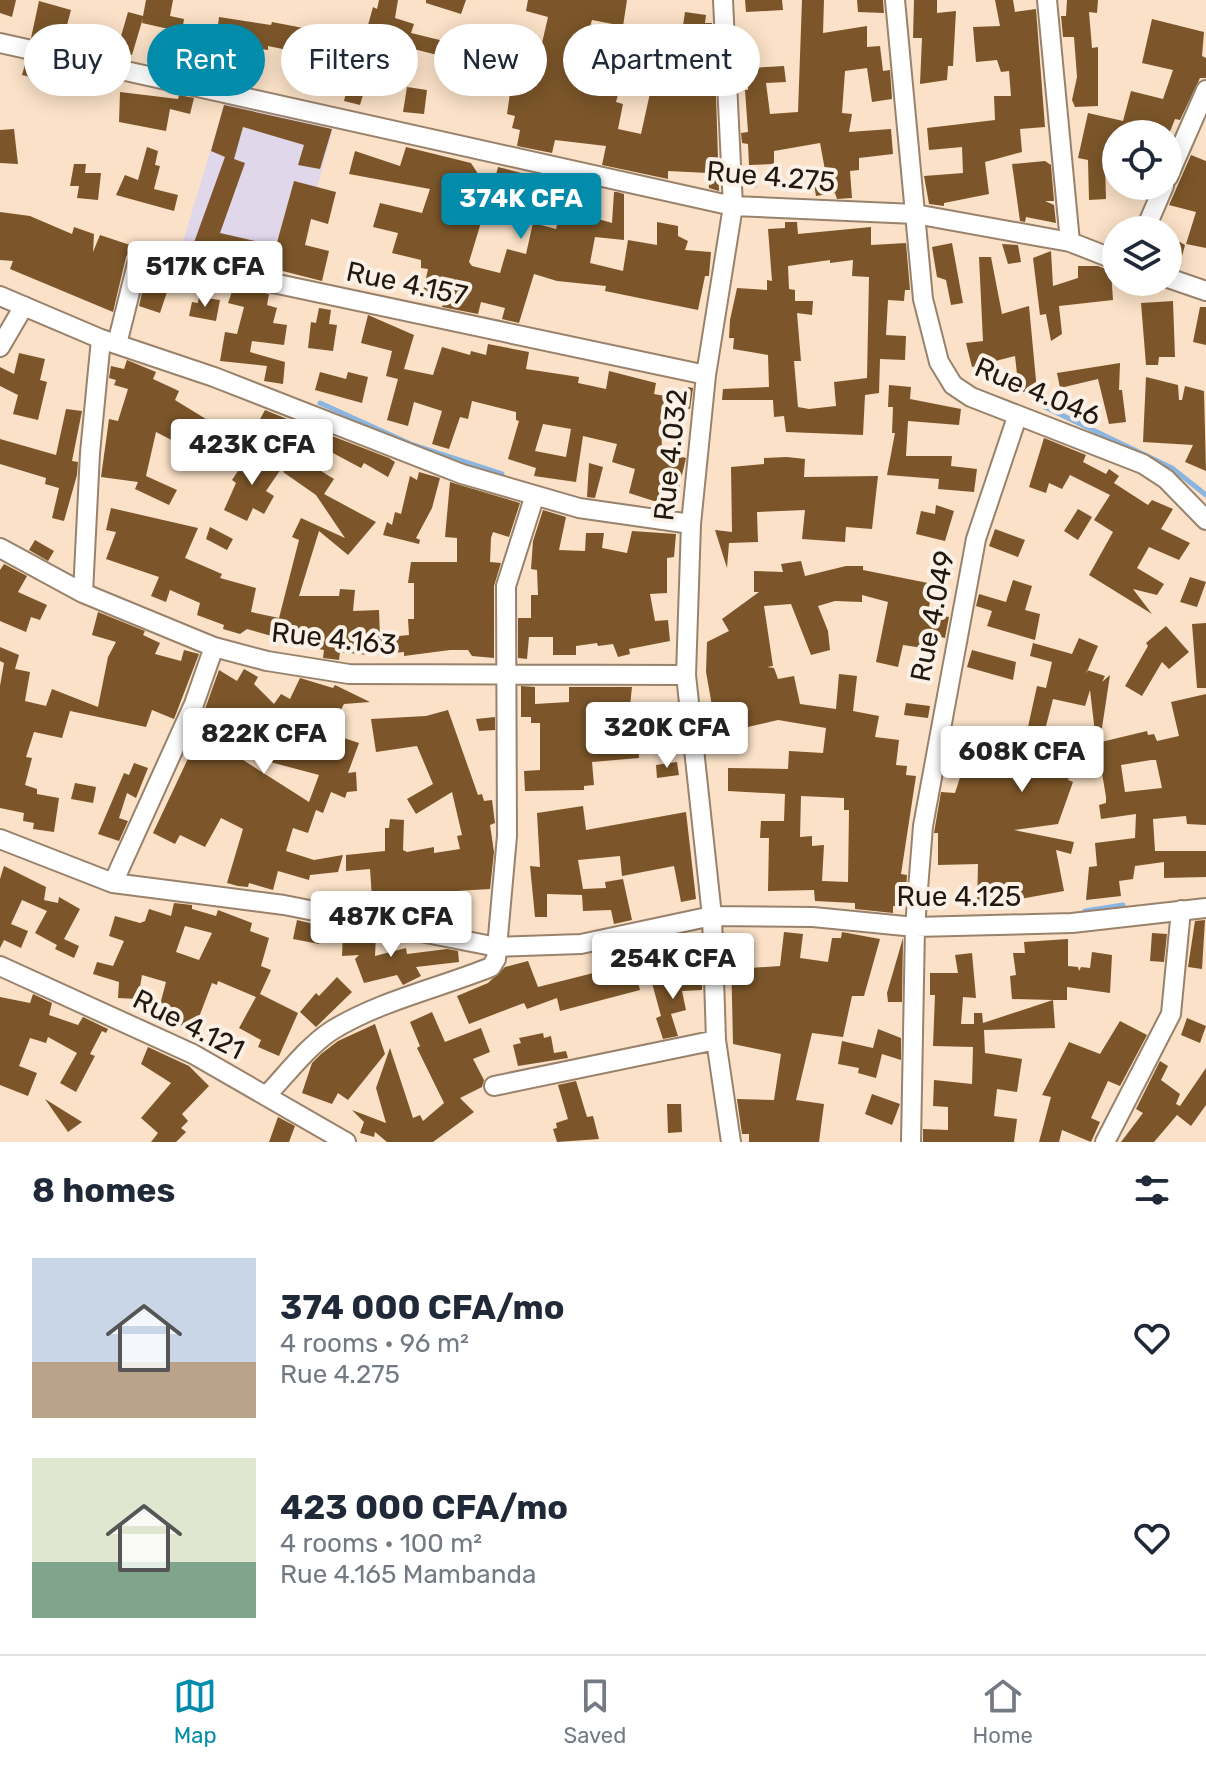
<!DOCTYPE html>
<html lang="en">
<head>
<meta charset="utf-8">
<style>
  body { margin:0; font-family:Rubik,sans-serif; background:#f6f6f7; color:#1f2937; height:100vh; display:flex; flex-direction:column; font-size:30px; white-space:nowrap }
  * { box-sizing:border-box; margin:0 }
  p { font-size:26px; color:#747a83 }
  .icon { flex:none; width:44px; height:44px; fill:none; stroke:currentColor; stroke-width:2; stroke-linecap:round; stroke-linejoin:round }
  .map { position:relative; height:1142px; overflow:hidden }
  .drawer { display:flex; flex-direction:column; background:#fff; flex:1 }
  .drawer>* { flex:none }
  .hud { position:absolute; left:24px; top:24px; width:800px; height:72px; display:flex; gap:16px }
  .buttons { position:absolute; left:1102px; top:120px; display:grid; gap:16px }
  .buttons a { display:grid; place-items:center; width:80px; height:80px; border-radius:50%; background:#fff; box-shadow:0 4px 20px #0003; font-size:40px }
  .price { position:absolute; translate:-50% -68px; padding:0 18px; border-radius:8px; background:#fff; color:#222; font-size:26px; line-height:52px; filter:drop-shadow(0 2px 4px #0008) }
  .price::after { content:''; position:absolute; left:50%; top:48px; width:24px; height:18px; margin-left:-12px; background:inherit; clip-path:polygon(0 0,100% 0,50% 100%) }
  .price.on { background:#038bab; color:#fff }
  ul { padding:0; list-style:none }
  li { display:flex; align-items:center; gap:24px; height:200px; padding:0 32px }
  li span { display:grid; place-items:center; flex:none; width:224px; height:160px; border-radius:0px; color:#555 }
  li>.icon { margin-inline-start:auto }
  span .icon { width:96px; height:96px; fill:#fffc; stroke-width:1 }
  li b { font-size:34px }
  h2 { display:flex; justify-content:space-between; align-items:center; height:96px; padding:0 32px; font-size:34px }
  .chip { padding:0 28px; border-radius:36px; background:#fff; box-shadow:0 4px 20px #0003; font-size:28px; line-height:72px }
  .chip.on { background:#038bab; color:#fff }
  .menu { display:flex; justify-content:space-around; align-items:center; height:112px; border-top:2px solid #e0e1e3; background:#fff; font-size:22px; color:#747a83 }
  .menu a { display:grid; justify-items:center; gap:4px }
  .menu .on { color:#038bab }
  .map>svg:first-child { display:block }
  .education { fill:#e1d7eb }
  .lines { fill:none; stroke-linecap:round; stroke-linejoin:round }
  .stream { stroke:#8ab5e0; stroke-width:5 }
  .building { fill:#7c562a; fill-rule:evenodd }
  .minor-casing { stroke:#99826b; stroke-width:22 }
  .minor { stroke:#fff; stroke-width:18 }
  .labels { text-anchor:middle; stroke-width:8; stroke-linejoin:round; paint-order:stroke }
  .street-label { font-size:28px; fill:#21180f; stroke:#fbf1e7 }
</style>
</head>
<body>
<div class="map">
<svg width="1206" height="1142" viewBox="0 0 1206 1142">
  <rect width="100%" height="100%" fill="#fae1c7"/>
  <!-- education -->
  <path class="education" d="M226 99 333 129 306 228 275 268 211 255 182 245Z"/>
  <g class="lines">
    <!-- stream -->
    <path class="stream" d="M62 48 77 50
      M745 174 748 182 755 185
      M320 403 413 445 502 474
      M1045 407 1172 468 1206 495
      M1085 911 1123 905"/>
  </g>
  <!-- building -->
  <path class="building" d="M0 0H16L12 17 0 13Z
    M146 0H173L170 16 184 19 182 32 142 23 143 18 132 55 117 50 128 12 143 16Z
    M379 0H398L395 18 414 24 411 33 448 42 446 46 467 49 465 62 390 43 386 56 403 63 398 82 369 75 360 105 344 101 356 53 360 54 373 7 377 9Z
    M426 0H466L461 14 426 3Z
    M528 0H627L623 26 592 20 583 51 712 68 709 95H716L719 191 709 188 708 173 668 171V179L602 165 606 146 555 140 552 153 517 146 520 130 512 128 515 116 507 114 511 86 520 84 525 51 539 56 548 17 526 11ZM622 80 652 84 641 134 618 129 623 104 616 102Z
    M745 0H782L783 10 746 12Z
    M802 0H824L823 33 867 26V47L880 46 883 71 890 70 892 99 872 102 867 68 845 71 842 113 852 114 849 132 891 129 893 154 859 158V170L850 171 852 198 837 199 835 193 816 196 812 173 825 170 820 143 774 151V164L749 165 748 144 742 143 741 133 748 132 745 90H748L749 68 784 66 786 82 766 83 770 114 798 112Z
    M857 0H883L884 13 858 12Z
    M914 0H937V13L956 11 953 66H948L947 80 920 84 922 38H913Z
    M995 0H1013L1015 12 1036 9 1045 127 1020 129 1022 152 985 162 989 194 944 203V206L929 204 924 176 963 173 962 147 929 150 927 128 995 120 994 96H1011L1009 71 1001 72 997 60 976 62 973 27 1000 26Z
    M1067 0H1098L1097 13 1089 12 1092 48 1098 47V106L1075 107 1072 100 1077 77 1074 37H1063L1061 16H1066Z
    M39 1 71 10 67 25 91 32 86 50 31 38Z
    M685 12 706 15 705 23H712V36L682 32Z
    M219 17 271 25 272 22 324 32 317 56 268 46V50L255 48 216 41Z
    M1152 19 1204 32 1202 56 1206 58V78H1200L1180 120 1175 119 1169 134H1116V165L1105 164 1106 199 1089 200 1088 160 1078 158 1088 113 1123 121 1131 91 1163 99 1173 70 1142 63Z
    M26 61 65 70 61 84 22 75Z
    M407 87 427 90 424 114 403 112Z
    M120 92 178 99 179 95 194 98 190 114 170 109 166 131 119 122Z
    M224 105 332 129 320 169 298 165 304 145 243 127 234 159 245 163 220 233 276 246 294 181 336 192 328 224 311 219 305 245 329 251 322 281 192 248 225 157 211 151Z
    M14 129 18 164 0 163V130Z
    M147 147 158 151 155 165 160 166 154 189 178 195 174 211 116 195 125 175 138 180Z
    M406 147 471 163 491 194 498 167 525 174 516 208 508 207 507 212 486 206 469 262 472 266 500 273 507 249 526 254 533 223 556 229 561 208 612 223 614 192H617L624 194V240L595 237 590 263 623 271 628 240 657 245V222L678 226V236L688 241 685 250 711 252 709 276H705L698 310 605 291 606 286 557 281 534 274 519 323 502 319 505 308 481 302 478 314 442 307 446 296 423 292 428 269 421 268V260L392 253 398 233 373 227 380 203 422 213 430 189 349 174 355 151 400 166Z
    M1191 155 1206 161V248L1186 244 1196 212 1169 205Z
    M1045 161 1051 165 1054 201H1045L1054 205 1056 223 1026 217 1025 222 1020 221 1012 164Z
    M74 164H86L85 173H101L98 200 77 198 79 186H70Z
    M0 212 30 216 72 234 74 227 94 234 93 252 100 235 133 246 126 257 113 312 10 269 13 261 0 260Z
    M785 222H797L798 234 871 227V245L906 243 910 290H905L904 301 888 300 886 335 906 336 905 360 880 359 879 393 865 395 863 435 786 432 784 416 774 417 773 400H722L723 389 769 387 768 355 733 349 734 338H729L730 320 737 288 767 290V280L772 281 768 229 785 228ZM830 260V263L853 260 852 276 869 277 867 378 834 382 836 406 809 409 798 407 794 361H801L797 313 812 315 813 301H795V290L789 289 788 266Z
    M1168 235 1185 245 1180 264 1168 261Z
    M952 243 963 303 951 305 946 280 937 277 932 247Z
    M1002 244 1018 245 1021 262 1008 264Z
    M1051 251 1053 286 1078 278V266H1098L1111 271 1113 300 1059 306 1062 334 1051 341 1046 314 1040 315 1033 258Z
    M979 257H991L1002 314 1029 306 1037 391 1019 392 1015 356 972 367 966 343 983 341Z
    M144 284 167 292 160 313 139 306Z
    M234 286 269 294 267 305 277 308 273 323 287 325 284 345 252 341 250 352 285 362 283 384 264 381 267 366 220 361 225 332 237 334 244 307 228 303Z
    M199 297 220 300 216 321 189 316 192 302 198 303Z
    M1173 301 1175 357H1159L1158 365H1146L1141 303Z
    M1200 307H1206V345L1193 342Z
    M319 308 331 310 329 324 337 325 333 351 308 348 311 322 316 323Z
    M368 315 414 335 404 369 433 375 442 347 470 355 471 351 486 355 488 344 529 352 526 369 579 377 578 383 606 389 609 371 656 383 654 394 671 397 667 420 661 418 662 452 686 458 678 492 673 491 671 495 660 491 657 502 629 493 635 469 612 462 617 444 583 436 576 482 534 476 536 468 508 459 519 421 516 420V412L472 401 468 419 460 417 449 449 432 444 442 411 414 402 408 426 387 420 398 379 386 376 392 351 361 343ZM543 424 571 429 566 457 535 451Z
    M19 353 45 359 40 380 47 382 38 420 13 414 18 395 0 386V367L14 374Z
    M127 360 156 372 153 379 179 391 175 400 219 427 223 419 253 432 265 410 287 419 277 435 268 430 258 448 225 435 207 464 189 454 191 450 156 432 146 476 177 490 169 505 135 489 138 482 101 477 109 419 118 421 128 389 114 385 116 380 109 378 111 366 124 369Z
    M1120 363 1119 390H1122L1126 422 1109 424 1098 379 1060 388 1057 373Z
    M320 372 346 379 348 372 368 377 362 403 315 390Z
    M1146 377 1178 385 1179 400H1182L1185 386 1204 391 1206 471 1185 462 1193 445 1143 442Z
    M889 385 911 387 910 399 961 409 959 425 908 421 906 456H952L951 466 977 469 974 492 938 489 939 479 887 475 895 433H892L893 407H888Z
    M688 387 693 388 690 409 682 407Z
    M66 409 82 411 72 461 78 462 77 475 64 521 52 518 59 488 45 484 46 478 0 464V439L56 455Z
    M293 421 389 458 395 462 388 477 364 463 361 468 288 429Z
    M1044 438 1086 455 1083 462 1106 474 1109 469 1119 476 1114 483 1148 505 1152 500 1173 509 1161 529 1190 543 1179 560 1149 547 1137 568 1164 584 1157 595 1133 589 1152 614 1089 575 1113 532 1094 520 1110 495 1070 475 1062 489 1049 483 1046 493 1029 487Z
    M252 450 281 469 266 491 274 496 264 514 253 508 247 521 224 510 236 483 232 480Z
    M295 455 334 479 324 494 376 522 348 555 319 531 299 596H339L340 589 355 590 353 611 379 610 380 638 409 635 408 619H414V583H408L411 562H457V538L445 537 450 482 520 503 509 537 493 532 491 538 490 562 501 563 494 586V658L472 656 468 650H450L404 656V652L368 655 340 652 339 660 323 658 324 650 274 640 275 637 247 629 240 634 223 629 224 625 197 615 200 603 170 590 166 602 151 596 159 577 106 559 116 532 106 530 111 508 198 528 185 558 222 574 220 578 256 588 251 612 279 618 299 540 292 537 301 518 345 538 316 495 283 472Z
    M787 457 805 459 804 477 878 476 872 529 846 527 845 542 802 539 805 510 757 512 758 542 729 543 727 568 715 530 732 532 731 467 764 464V458Z
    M589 463 603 467 595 498 587 497Z
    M419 472 440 478 432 508 416 538 420 540 419 544 383 535 387 522 392 525 395 512 401 514 410 476 417 480Z
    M936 505 954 511 945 541 916 534 921 511 935 514Z
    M1078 509 1092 517 1078 540 1064 531Z
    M543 510 566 517 559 550 585 551 586 533H604L602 548 627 553 632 531 676 534 674 557 667 558V593L650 594 655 621 668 620 670 641 629 649 630 654 618 657 613 644 598 646 597 643 576 646V655H553V637H529L527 659 518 658V618H531V595H538L537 570 531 569 533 541Z
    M210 527 233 539 227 550 206 539Z
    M995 529 1025 540 1018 557 989 546Z
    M35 540 54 551 48 561 29 550Z
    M801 561 805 576 846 566H863V570L933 584 928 613 949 617 945 638 926 634 923 648 903 645 898 667 876 662 888 602 862 595V602L835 601 818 606 828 631 830 650 811 655 791 604 764 606 773 666 767 667 774 668 778 679 794 676 800 704 836 709 839 674 857 676 853 711 879 716 875 737 899 740 896 765 907 766 906 775 916 776 901 874 907 875 905 907 893 906V913L855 909V903L815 901 814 890 768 891 769 838H760L761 821H784L785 794 728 791V768L788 769 789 751 823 753 826 728 778 720 717 734 706 672 707 642 729 631 722 619 759 592H754V571L783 572 781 564ZM801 796 844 798V810H849L848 882 822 881 824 845 812 846V836L800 837Z
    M938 563 949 565 947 579 935 577Z
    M4 564 27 576 18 592 47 605 40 620 31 617 26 632 0 621V570Z
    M1190 577 1206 582 1197 607 1180 602Z
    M1013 580 1032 586 1025 610 1040 614 1035 640 987 626 992 611 976 606 979 594 1006 602Z
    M98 612 145 631 143 635 160 643 155 654 181 661 184 650 199 654 174 719 152 710 146 727 70 711 62 738 34 732 26 757 32 758 25 785 37 789V794L59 798 54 832 33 829 34 823 23 821 24 813 0 808V686L4 663 0 661V647L19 655 15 669 30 672 25 701 46 706 52 689 98 707 108 657 116 642 92 635Z
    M1206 623V688H1197L1192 624Z
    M1166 626 1189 652 1169 669 1162 662 1142 696 1125 686 1148 646 1146 643Z
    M1079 638 1098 646 1086 674 1087 670 1105 676 1102 682 1110 675 1100 741H1096L1090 690 1085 706 1053 699 1046 726 1077 736 1071 758 1076 760 1068 780 1073 782 1058 824 1014 830 1074 842 1071 854 1056 850 1064 891 1014 900V908L977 907 978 864 938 865V833H934L941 792 955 793 964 765 970 767 971 763 1017 777 1037 686 1046 688 1052 662 1030 656 1033 643 1072 654Z
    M972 650 1016 662 1013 680 967 667Z
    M244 669 258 677 254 684 274 704 281 694 290 699 300 678 333 688 335 685 370 702 344 704 329 733 359 743 348 773 356 772 357 791 347 792 345 798 331 792 323 813 316 810 308 833 293 828 286 851 314 860 343 855 338 872 310 875 309 880 278 871 273 890 249 883 248 887 238 886 227 883 243 829 221 818 205 847 180 835 175 844 153 833 193 748 202 751 221 717 205 709 219 670 237 681ZM229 751 319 775 309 802Z
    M521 686 535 687V704L569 702V687H632L630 706 672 704 673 739 638 743 639 758 592 762 594 785 584 786V790L525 791 524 771 540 770V723H531V717H521Z
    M1206 694V825L1187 824 1186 816 1153 819 1155 851H1206V877L1164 878V862L1135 866 1133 879 1119 881 1121 896 1086 900 1089 867 1097 866 1095 843 1135 838 1136 814 1101 819 1099 805 1106 803V797L1097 743 1147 731 1148 735 1154 734 1157 741 1179 736 1171 702ZM1151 760H1156L1162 788 1125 792 1121 765Z
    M906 703 930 706 928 718 904 715Z
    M448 710 478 795 482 794 484 801 492 800 495 823 490 825 494 852 490 889 456 891V895L438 901 403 903V898H372L370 869 346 871V855L385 851V828H389L390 819 404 820 403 850 407 852 434 847V853L460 849 457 836 462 835 452 792 416 814 407 799 433 784 417 746 376 752 371 719 426 716Z
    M495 717V730L479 731 476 719Z
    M677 762 679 775 657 778 656 765Z
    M134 763 148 768 136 798 127 793 119 818 128 821 119 841 98 834 124 773 129 775Z
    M75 783 96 787 93 803 71 799Z
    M583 806 586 830 686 812 696 899 681 902 674 866 622 876 620 856 578 860 583 889 606 888 605 882 623 879 632 920 614 924 611 910 583 911 582 895 547 894V917H535L530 866 540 867 537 813Z
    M4 866 46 887 44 900 58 903 59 897 80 909 64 939 79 946 74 958 55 949 57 945 35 933 47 911 22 900 11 924 28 931 21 948 4 940 0 948V879Z
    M174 903 192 905V909L216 916 218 910 252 923 250 931 269 938 261 966 271 970 260 994 298 1013 279 1056 258 1047 261 1040 239 1028 256 997 218 981 217 985 212 983 194 1030 157 1016 166 982 142 975 138 999 118 998 119 982 93 974 97 962 113 966 124 941 109 936 115 916 140 923 145 921 149 909 171 916ZM185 926 212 933 199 960 176 952Z
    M297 920 322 926 319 944 293 939Z
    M1205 920 1202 969 1188 967 1195 921Z
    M343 931 376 935 375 956 406 948 407 954 447 949 458 951 459 962 416 967 421 976 403 985 397 975 364 983 355 959 359 955 342 956Z
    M784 932 803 934 800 958 828 962 832 938H841L842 932 880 939 864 996H852L843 1037 812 1033 796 1100 824 1104 819 1142H749V1134H742L737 1099 774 1100 781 1054 733 1044 731 954H749V968L780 966Z
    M1152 933 1167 934 1164 962 1150 961Z
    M903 938 902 1002H888L887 993Z
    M1068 939V966L1078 967 1079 971 1081 967 1090 968 1092 952 1112 955 1110 993 1067 987V1000H1053L1055 1028 984 1030 985 1053 1022 1059 1017 1092 997 1089 994 1116 1017 1119 1014 1142H923V1129L948 1130V1107L933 1106 934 1080 972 1084 973 1047 933 1046 935 995H930V973H958L955 955 972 953 976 998 963 997 961 1024H974V1013H982L983 1023 1053 1000 1012 999 1010 976 1016 975 1013 953H1025L1024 942Z
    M528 961 538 987 633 963 640 990 560 1011 557 998 527 1009 524 1003 469 1024 457 996 488 983 505 967Z
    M702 974V990L682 991 686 1010 671 1014 678 1036 663 1039 656 1018 661 1016 652 983Z
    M337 977 352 992 316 1027 300 1012 316 993 319 996Z
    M33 994 52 1003 49 1015 78 1025 83 1017 108 1029 106 1033 102 1031 90 1054 95 1056 76 1092 60 1083 77 1053 48 1037 46 1043 30 1038 19 1066 37 1073 28 1096 0 1085V997L30 1003Z
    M432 1012 445 1042 481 1028 490 1052 473 1059 484 1080 482 1087 460 1098 474 1112 433 1142H387L375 1132 374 1137 360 1133 364 1122 352 1110 386 1123 376 1088 390 1048 413 1118 420 1115 423 1121 444 1103 417 1048 420 1046 410 1022Z
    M1187 1018 1206 1026 1200 1043 1181 1035Z
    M1120 1021 1147 1035 1120 1086 1108 1081 1091 1118 1100 1122 1091 1142 1062 1130 1059 1142H1039L1051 1097 1042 1095 1069 1042 1100 1054Z
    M375 1024 385 1054 348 1100 338 1093 332 1104 302 1093 312 1063 321 1054 338 1041Z
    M878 1029 901 1038V1060L882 1054 876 1078 858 1073 859 1068 838 1064 842 1041 873 1048Z
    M543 1033 544 1038 551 1036 554 1053 566 1051 568 1058 518 1066 513 1045 521 1043 519 1038Z
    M148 1047 189 1066 209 1086 182 1114 188 1121 181 1128 186 1132 176 1142H151L158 1133 141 1118 171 1083 141 1064Z
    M1160 1061 1168 1066 1161 1080 1180 1094 1176 1104 1180 1106 1206 1068V1105L1191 1126 1177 1115 1154 1142H1121L1143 1113 1136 1109Z
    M576 1081 587 1117 593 1116 599 1139 557 1142 553 1129 557 1128 556 1123 568 1119 558 1085Z
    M872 1094 900 1104 892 1125 865 1114Z
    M45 1099 82 1122 68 1132Z
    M667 1104H681L682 1132 668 1133Z
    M278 1117 295 1126 289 1142H269Z"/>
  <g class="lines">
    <defs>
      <path id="minor" d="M723 0 733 206 706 375 691 524 686 675 712 916 716 1040 731 1142
        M895 0 923 299 939 362 953 385 971 397 1143 464 1166 479 1206 520
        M1047 0 1070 242
        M0 43 733 206 915 214 1070 242 1116 260
        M1168 177 1206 90
        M1145 230 1164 186
        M1168 278 1206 291
        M0 296 101 339 214 377 462 474 579 508 691 524
        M117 344 138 260 142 253 148 252 273 283 706 375
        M0 347 24 306
        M0 548 83 593 214 647 267 661 349 674 686 675
        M83 593 90 453 101 339
        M0 839 113 883 284 905 497 947 581 944 712 916 813 917 915 927 1072 923 1206 908
        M113 883 194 704 214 647
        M0 966 193 1054 346 1142
        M494 1086 716 1040
        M266 1096C287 1074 306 1048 331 1031 379 1001 439 988 491 967L496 959 507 836 506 586 534 498
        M911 1142 915 927 923 826 976 539 1017 417
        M1105 1142 1171 1014 1181 910"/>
    </defs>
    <!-- minor casing -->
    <use href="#minor" class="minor-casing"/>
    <!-- minor -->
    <use href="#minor" class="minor"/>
  </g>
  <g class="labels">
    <!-- street labels -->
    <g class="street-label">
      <text transform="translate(771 176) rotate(5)" y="10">Rue 4.275</text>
      <text transform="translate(407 283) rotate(12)" y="10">Rue 4.157</text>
      <text transform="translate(1038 391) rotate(23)" y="10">Rue 4.046</text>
      <text transform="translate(670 455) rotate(-84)" y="10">Rue 4.032</text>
      <text transform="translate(932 616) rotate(-79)" y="10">Rue 4.049</text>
      <text transform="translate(334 638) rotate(6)" y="10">Rue 4.163</text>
      <text x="959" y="906">Rue 4.125</text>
      <text transform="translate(189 1024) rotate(27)" y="10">Rue 4.121</text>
    </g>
  </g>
</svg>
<div class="buttons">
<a><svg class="icon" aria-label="locate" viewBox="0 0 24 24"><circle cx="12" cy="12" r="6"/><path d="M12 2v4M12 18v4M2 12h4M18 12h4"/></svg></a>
<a><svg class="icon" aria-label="layers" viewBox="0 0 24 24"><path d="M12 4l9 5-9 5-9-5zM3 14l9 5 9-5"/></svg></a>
</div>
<b class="price on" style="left:521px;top:241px">374K CFA</b>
<b class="price" style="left:205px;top:309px">517K CFA</b>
<b class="price" style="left:252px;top:487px">423K CFA</b>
<b class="price" style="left:667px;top:770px">320K CFA</b>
<b class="price" style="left:264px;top:776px">822K CFA</b>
<b class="price" style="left:1022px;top:794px">608K CFA</b>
<b class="price" style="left:391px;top:959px">487K CFA</b>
<b class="price" style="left:673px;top:1001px">254K CFA</b>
<div class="hud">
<a class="chip">Buy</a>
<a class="chip on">Rent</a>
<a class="chip">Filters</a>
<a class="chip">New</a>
<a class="chip">Apartment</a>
</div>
</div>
<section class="drawer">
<h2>8 homes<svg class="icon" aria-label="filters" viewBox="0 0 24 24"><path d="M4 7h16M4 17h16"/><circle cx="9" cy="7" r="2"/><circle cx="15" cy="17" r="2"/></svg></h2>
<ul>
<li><span style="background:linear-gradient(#c9d6e8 65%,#b9a48a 0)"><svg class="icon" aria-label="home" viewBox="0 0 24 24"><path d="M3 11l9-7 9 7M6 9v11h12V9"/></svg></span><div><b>374 000 CFA/mo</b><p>4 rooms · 96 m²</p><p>Rue 4.275</p></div><svg class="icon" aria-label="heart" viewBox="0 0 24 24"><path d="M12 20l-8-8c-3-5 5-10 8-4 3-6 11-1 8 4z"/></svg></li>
<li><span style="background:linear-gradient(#dfe7d0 65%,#7fa58c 0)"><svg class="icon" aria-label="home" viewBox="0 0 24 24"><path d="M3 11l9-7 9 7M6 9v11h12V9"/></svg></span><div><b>423 000 CFA/mo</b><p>4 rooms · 100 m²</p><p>Rue 4.165 Mambanda</p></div><svg class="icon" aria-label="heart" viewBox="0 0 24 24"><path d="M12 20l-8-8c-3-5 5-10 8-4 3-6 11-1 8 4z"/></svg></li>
</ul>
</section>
<nav class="menu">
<a class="on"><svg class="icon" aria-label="map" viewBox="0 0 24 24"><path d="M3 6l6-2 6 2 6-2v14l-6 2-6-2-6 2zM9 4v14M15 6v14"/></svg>Map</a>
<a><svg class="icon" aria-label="saved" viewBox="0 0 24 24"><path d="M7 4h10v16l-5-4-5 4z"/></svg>Saved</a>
<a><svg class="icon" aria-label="home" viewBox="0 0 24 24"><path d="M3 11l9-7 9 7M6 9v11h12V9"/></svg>Home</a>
</nav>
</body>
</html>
